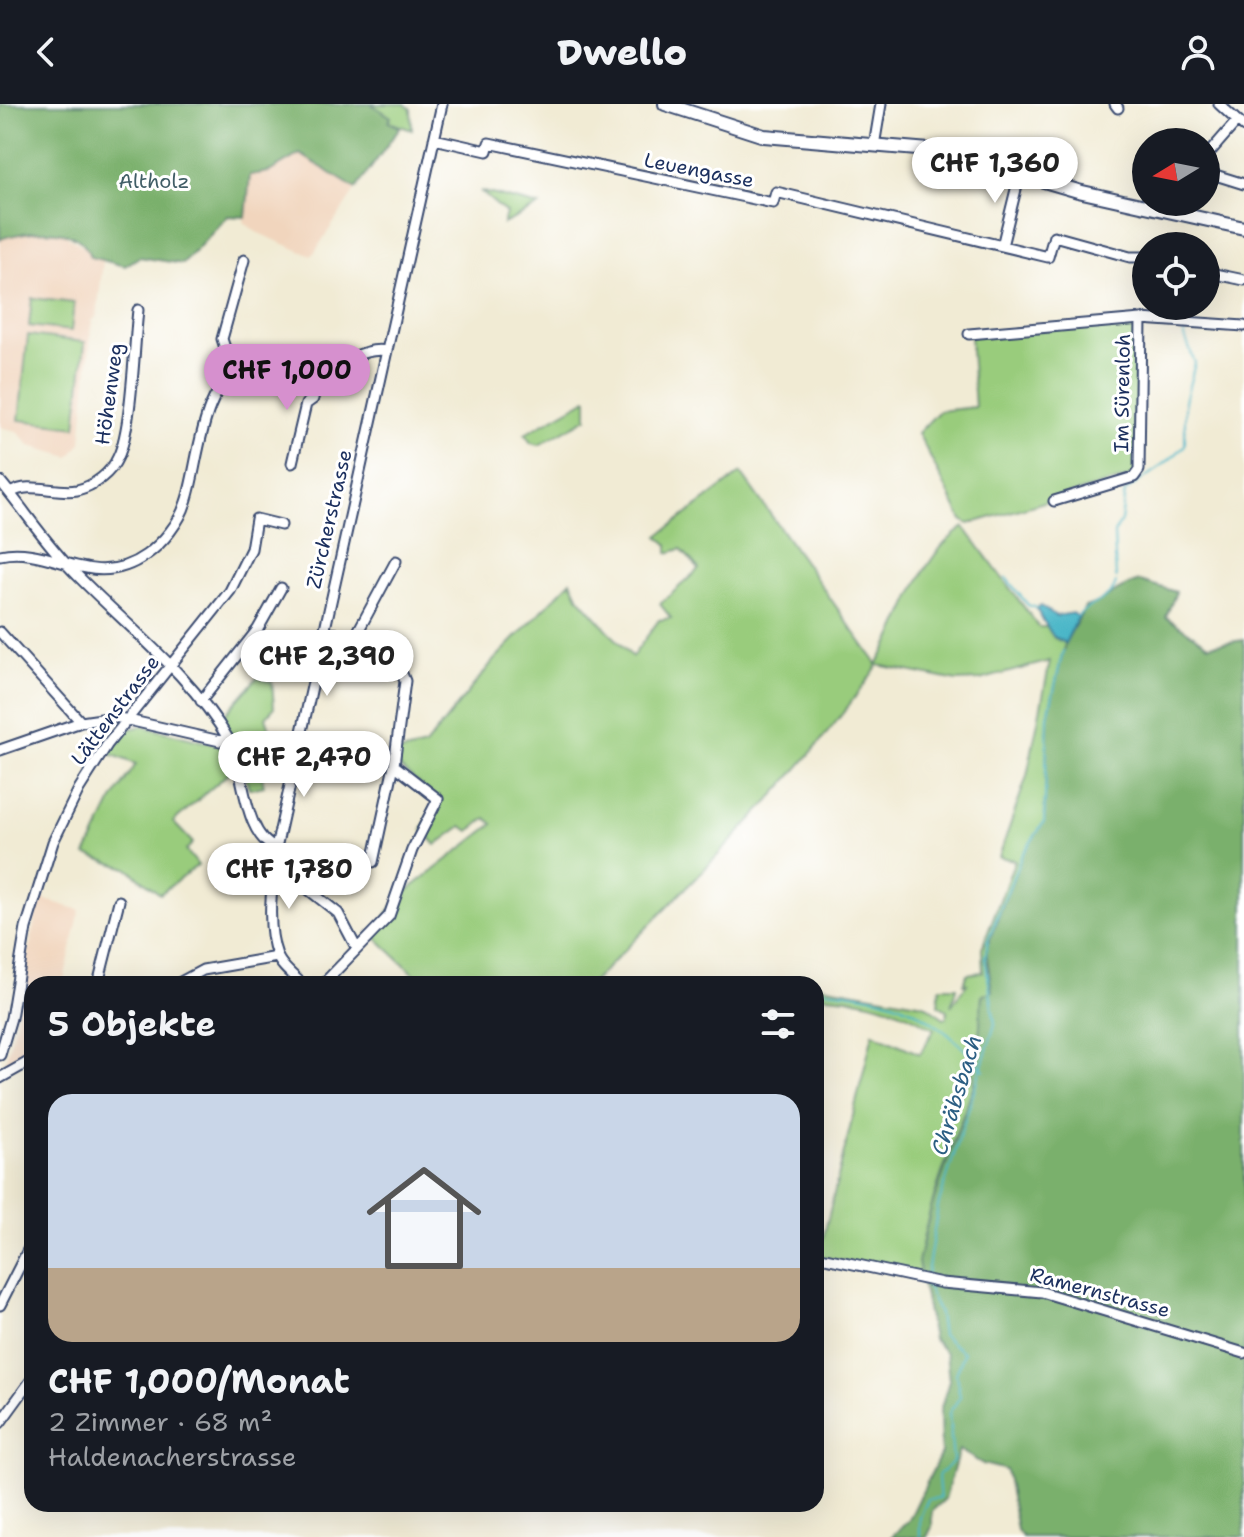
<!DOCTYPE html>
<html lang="de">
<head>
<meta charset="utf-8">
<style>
  body { margin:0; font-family:"Shantell Sans",sans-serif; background:#242831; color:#f1f3f6; height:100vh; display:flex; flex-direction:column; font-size:30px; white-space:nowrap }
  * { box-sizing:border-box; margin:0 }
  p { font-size:26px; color:#9ea1a6 }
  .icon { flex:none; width:44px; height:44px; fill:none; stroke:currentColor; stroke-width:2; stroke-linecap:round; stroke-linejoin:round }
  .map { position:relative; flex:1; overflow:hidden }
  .sheet { position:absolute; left:24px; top:872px; width:800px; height:536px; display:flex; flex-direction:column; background:#171b24; border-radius:24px; box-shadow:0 8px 32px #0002 }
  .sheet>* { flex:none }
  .needle { width:52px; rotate:260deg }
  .buttons { position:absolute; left:1132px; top:24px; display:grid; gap:16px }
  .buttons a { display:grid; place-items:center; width:88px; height:88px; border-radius:50%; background:#171b24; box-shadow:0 8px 32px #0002; font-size:40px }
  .price { position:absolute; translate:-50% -68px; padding:0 18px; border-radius:28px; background:#fff; color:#222; font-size:26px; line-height:52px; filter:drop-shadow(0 2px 4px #0008) }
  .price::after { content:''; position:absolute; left:50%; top:48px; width:24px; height:18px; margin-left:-12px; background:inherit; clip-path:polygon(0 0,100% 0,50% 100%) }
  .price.selected { background:#d690ce; color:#111 }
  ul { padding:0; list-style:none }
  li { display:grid; align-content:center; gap:16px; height:424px; padding:0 24px }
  li span { display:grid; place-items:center; height:248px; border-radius:24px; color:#555 }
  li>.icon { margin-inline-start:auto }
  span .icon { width:144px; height:144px; fill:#fffc; stroke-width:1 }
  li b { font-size:34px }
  h2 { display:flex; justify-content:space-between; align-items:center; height:96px; padding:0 24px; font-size:34px }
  header { display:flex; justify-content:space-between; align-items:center; height:104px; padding:0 24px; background:#171b24; font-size:36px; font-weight:800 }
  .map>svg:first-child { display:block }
  .built { fill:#f1d5bd }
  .green { fill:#99cc7c; stroke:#5a7e6d; stroke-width:2 }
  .forest { fill:#7ab06c; stroke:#4a7065; stroke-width:2 }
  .water { fill:#4ab6c7; stroke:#327292; stroke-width:2 }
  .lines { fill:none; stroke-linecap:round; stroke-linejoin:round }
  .stream { stroke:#4ab6c7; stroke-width:2 }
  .minor-casing { stroke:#3b4b70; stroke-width:13 }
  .major-casing { stroke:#3b4b70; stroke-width:16 }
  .minor { stroke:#fff; stroke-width:9 }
  .major { stroke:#fff; stroke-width:12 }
  .labels { text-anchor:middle; stroke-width:6; stroke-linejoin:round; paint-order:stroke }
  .street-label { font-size:20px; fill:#1b2f5e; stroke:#fff }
  .park-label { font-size:20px; fill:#415e67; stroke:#fff }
  .water-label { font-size:22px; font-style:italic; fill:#2b5e83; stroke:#fff }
</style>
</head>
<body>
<header><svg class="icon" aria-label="back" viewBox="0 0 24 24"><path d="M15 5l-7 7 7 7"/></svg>Dwello<svg class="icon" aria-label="person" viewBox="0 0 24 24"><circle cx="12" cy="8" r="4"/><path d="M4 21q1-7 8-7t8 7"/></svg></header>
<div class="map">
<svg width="1244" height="1433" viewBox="0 0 1244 1433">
  <rect width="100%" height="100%" fill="#fff"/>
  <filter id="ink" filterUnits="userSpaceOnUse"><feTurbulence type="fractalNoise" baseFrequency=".0125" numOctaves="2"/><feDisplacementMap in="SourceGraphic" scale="16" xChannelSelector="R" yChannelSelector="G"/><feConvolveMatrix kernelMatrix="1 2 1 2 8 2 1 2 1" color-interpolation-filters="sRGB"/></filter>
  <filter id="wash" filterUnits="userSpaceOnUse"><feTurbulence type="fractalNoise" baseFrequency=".006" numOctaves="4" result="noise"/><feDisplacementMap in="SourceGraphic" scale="32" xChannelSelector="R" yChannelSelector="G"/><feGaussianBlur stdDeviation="1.8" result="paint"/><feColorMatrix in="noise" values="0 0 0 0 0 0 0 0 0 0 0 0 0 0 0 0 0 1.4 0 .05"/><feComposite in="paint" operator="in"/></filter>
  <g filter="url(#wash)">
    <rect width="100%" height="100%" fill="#f1ebd4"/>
    <!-- built -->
    <path class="built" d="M300 50 356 85 312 152 256 128 244 118 249 71 269 68Z
      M27 128H61L88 146 90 153 103 156 97 212 92 217 81 339 70 353 30 342 17 327 0 323V135Z
      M39 794 80 806 63 880H32V949L7 965 4 963 15 923Z"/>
    <!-- green -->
    <path class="green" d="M371 0H405L411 5 412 26 389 18 390 13Z
      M480 87 539 102 503 120 506 109Z
      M32 194 74 199 71 227 29 222Z
      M1132 219 1138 223 1137 367 1133 372 969 420 962 416 918 329 939 307 975 303 970 232Z
      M28 231 85 238 76 323 19 316Z
      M587 295V314L539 341 531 339 525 330Z
      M741 369 877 560C908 514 915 456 964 423L1039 523H1047L1054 534 1065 539 1048 612 1044 718 987 867 992 887 982 892 979 937 972 962 974 981C959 1023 915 1130 920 1170L816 1152V1134L823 1135 873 929 920 950 934 925C897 902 860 892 816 892V881L924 900 944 914 947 913V906L938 901 940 883H957L951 902 967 880H964L967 870 983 868 982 844 1015 756 999 753 1027 672 1050 557 980 576 957 577 878 561C797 679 691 778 591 880H425L373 831 398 794 493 720 486 714 469 727 462 722 436 741 422 725 437 695 399 663 396 649 425 642 494 556 571 477 579 494 632 553 659 516 671 514 660 500 699 465 681 445 668 449V441L658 432Z
      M257 574 272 578 274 604 266 613 273 635 265 657H259L264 682 249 685 239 646 220 616Z
      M142 622 221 642 232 666 173 718 193 739 186 746 198 761 160 790 127 764 86 751 111 699 136 660 108 649 125 626Z"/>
    <!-- forest -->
    <path class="forest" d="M0 0H371L391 13 389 18 400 23 356 85 300 50 269 68 250 71 246 113 228 112 183 160 139 153 125 162 90 153C80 117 26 127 0 135Z
      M1140 477 1176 488 1166 513 1209 541 1244 536V1433H1022L1017 1426 1006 1366 983 1360 959 1346 945 1395 932 1407V1423L927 1433H891L909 1416 941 1349 940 1307 949 1277 946 1249 933 1235 918 1158 931 1104 974 981 972 962 979 937 982 891 992 887 986 845 1021 753 1044 718 1048 612 1065 539 1085 503C1107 497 1116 483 1140 477Z"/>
    <!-- water -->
    <path class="water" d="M1041 502 1056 512 1073 509 1078 513 1065 539 1053 532 1036 505Z"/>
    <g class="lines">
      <!-- stream -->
      <path class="stream" d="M1006 474 1028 501 1036 504
        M1116 475 1114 429 1121 417 1125 388C1146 371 1166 362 1185 341V297L1195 259 1184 230 1185 223
        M1077 513C1088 498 1111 498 1116 479
        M816 886C893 889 933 907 984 966
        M927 1170 938 1102 995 920 985 854 988 836 1021 753 1044 718 1048 612 1063 547
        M920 1433V1413L928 1395 940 1394C936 1358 938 1377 953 1357L949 1309 960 1293 956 1270 964 1249 942 1231 939 1210 926 1180"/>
    </g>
  </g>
  <g filter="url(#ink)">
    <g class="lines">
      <defs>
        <path id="minor" d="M1115 0 1118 4
          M1219 0 1244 23
          M1237 17 1210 48 1207 57 1212 70 1244 80
          M434 35 487 47 489 39 773 99 776 88 1048 153 1054 132 1130 153H1146
          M874 42 881 0
          M1002 142 1020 69
          M1206 168 1244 176
          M969 230 1141 215 1244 222
          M244 266 225 244 222 235 244 156
          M292 359 306 300 313 295 318 265
          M0 377C26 408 48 443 77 471 129 524 191 571 229 636 245 663 242 731 276 744
          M11 389C28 377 56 390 77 386 94 382 111 369 118 353 132 324 134 242 138 206
          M1054 397 1134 373 1139 366 1141 215
          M0 451C52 440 93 489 146 451 163 439 180 418 186 398 199 362 200 277 245 266 268 260 295 267 318 265 343 263 362 242 387 247
          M325 527 384 542 393 548 405 577 394 661 373 758
          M0 528 81 618
          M355 533 396 457
          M201 597 258 525 281 484
          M0 646 81 618 115 613 220 637 228 634
          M274 763 286 768 338 809 357 845
          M98 880 119 797
          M155 880H158
          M177 880 203 866 277 853
          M302 880C294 872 280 862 277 851 265 820 273 776 276 744L442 0
          M323 880 389 812 412 746 438 695 394 661
          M0 951 11 914 26 824 53 738 79 685 107 641 230 487 251 445 256 415 281 421
          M0 974 32 956
          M816 1152 942 1179 1042 1188 1244 1249
          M0 1201 32 1138
          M0 1319 32 1275"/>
        <path id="major" d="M665 0 764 32 941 47 1078 87 1244 124"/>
      </defs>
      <!-- minor casing -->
      <use href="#minor" class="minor-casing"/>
      <!-- major casing -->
      <use href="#major" class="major-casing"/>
      <!-- minor -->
      <use href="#minor" class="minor"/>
      <!-- major -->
      <use href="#major" class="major"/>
    </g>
  </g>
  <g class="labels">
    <!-- street labels -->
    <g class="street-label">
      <text transform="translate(699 66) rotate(11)" y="7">Leuengasse</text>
      <text transform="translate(1122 289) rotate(-89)" y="7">Im Sürenloh</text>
      <text transform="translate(109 290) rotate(-82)" y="7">Höhenweg</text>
      <text transform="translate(329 415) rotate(-77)" y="7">Zürcherstrasse</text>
      <text transform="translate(115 606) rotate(-53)" y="7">Lättenstrasse</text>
      <text transform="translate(1100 1188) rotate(15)" y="7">Ramernstrasse</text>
    </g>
    <!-- park labels -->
    <g class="park-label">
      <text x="154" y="84">Altholz</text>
    </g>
    <!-- water labels -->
    <g class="water-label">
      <text transform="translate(956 991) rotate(-73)" y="8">Chräbsbach</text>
    </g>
  </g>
</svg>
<div class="buttons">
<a><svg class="needle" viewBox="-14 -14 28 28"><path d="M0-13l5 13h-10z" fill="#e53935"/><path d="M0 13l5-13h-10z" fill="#9ea1a6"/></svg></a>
<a><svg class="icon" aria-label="locate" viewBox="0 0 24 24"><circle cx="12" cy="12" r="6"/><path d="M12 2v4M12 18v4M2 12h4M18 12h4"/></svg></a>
</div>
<b class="price" style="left:995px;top:101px">CHF 1,360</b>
<b class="price selected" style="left:287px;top:308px">CHF 1,000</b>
<b class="price" style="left:327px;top:594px">CHF 2,390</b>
<b class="price" style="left:304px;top:695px">CHF 2,470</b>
<b class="price" style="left:289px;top:807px">CHF 1,780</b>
<section class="sheet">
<h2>5 Objekte<svg class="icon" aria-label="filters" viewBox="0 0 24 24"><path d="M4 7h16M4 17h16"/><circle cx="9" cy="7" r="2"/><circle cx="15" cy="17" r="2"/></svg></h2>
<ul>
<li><span style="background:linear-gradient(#c9d6e8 70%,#b9a48a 0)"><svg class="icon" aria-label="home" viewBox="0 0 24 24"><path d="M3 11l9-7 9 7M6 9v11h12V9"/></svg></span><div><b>CHF 1,000/Monat</b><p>2 Zimmer · 68 m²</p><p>Haldenacherstrasse</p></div></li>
</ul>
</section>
</div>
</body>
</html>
